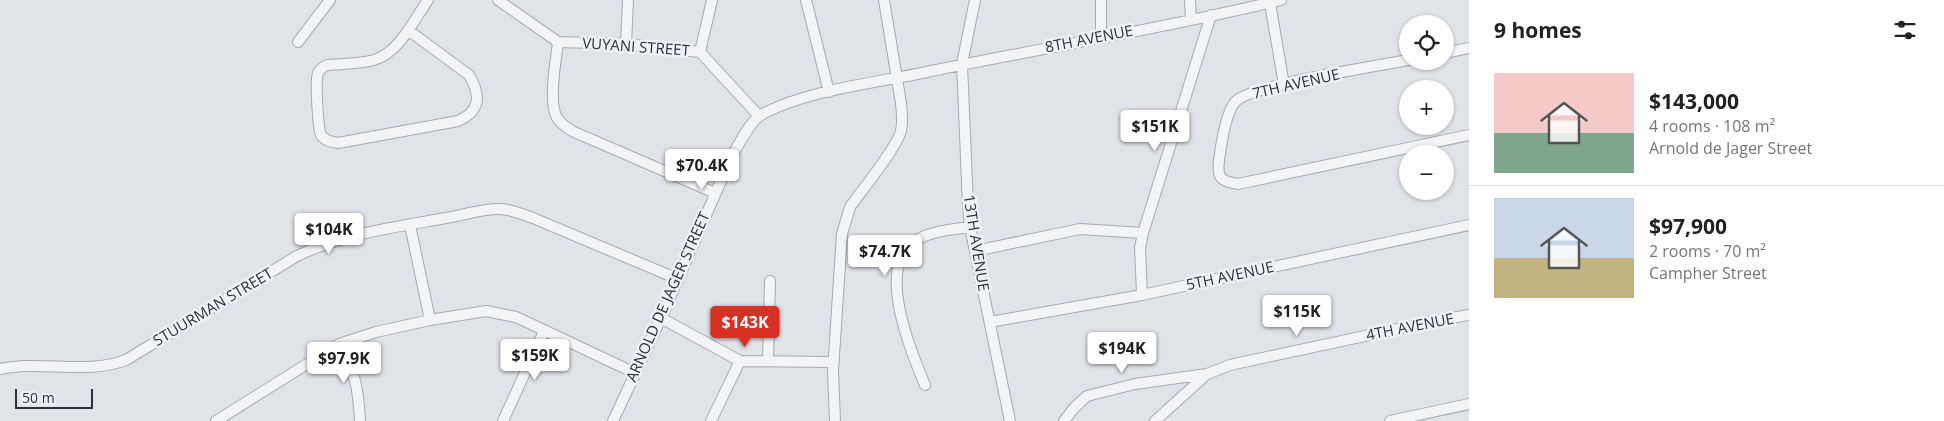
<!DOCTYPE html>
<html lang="en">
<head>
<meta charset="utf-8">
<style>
  body { margin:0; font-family:"Open Sans",sans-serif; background:#f2f2f2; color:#222; height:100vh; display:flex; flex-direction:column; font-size:19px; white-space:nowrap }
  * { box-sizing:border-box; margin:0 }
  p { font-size:16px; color:#767676 }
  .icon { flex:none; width:28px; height:28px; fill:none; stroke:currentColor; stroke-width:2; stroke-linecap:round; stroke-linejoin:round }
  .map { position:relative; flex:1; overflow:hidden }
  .panel { display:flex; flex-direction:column; background:#fff; width:475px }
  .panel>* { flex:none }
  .tools { position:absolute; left:1399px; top:15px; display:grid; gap:10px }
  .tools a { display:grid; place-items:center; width:55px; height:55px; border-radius:50%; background:#fff; box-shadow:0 1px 4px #0004; font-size:25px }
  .scale { position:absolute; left:15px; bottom:12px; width:78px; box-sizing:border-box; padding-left:5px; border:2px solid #2a313e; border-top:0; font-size:14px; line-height:18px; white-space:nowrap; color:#2a313e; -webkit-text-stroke:4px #eff2f5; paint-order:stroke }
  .price { position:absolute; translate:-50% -42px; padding:0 11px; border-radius:5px; background:#fff; color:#222; font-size:16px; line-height:32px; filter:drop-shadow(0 1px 2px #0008) }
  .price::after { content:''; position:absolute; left:50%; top:30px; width:15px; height:11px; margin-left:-8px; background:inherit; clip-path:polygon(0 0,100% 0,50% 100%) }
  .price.on { background:#d93025; color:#fff }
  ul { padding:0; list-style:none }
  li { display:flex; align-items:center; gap:15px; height:125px; padding:0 25px }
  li+li { border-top:1px solid #e0e0e0 }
  li span { display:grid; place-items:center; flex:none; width:140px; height:100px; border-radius:0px; color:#555 }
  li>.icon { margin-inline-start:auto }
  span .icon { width:60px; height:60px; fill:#fffc; stroke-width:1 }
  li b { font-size:21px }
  h2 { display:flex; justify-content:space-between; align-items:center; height:60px; padding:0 25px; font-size:21px }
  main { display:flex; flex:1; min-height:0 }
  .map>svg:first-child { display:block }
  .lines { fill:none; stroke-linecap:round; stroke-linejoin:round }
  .minor-casing { stroke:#a6aab2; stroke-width:12 }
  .minor { stroke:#f2f4f6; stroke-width:10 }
  .labels { text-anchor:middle; stroke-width:5; stroke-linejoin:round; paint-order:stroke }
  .street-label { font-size:15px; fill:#2a313e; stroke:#eff2f5 }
</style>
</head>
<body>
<main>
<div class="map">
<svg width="1469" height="421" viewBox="0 0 1469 421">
  <rect width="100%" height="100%" fill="#e0e3e8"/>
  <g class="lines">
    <defs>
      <path id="minor" d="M498 0 558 42 626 44 700 52 759 116
        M806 0 829 92
        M975 0 962 64 968 206 970 227 1010 421
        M1190 0 1191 19
        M1270 3 1284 85
        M408 30 469 75C481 95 481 111 458 121L338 143C332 142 325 141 321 135 318 128 315 80 318 73 320 69 323 67 327 65 342 64 359 64 374 60 399 53 414 20 428 0
        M1101 37V0
        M298 42 330 0
        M558 42C556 61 548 101 557 118 561 124 566 127 572 131L715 193
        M626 44 628 0
        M700 52 712 0
        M1445 53 1469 48
        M1408 60C1378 66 1252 85 1236 101 1226 111 1221 145 1219 160 1217 178 1220 181 1238 184L1469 135
        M410 225 430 320
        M975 251 1080 229 1143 233
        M1142 295 1140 248 1143 233 1211 15
        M661 318 740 361 833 362
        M990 322 1142 295 1469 225
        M339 344C356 375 358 386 360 421
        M768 361 770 281
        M0 369C41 360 87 375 126 360L297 256C342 234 396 227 446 218 463 215 482 209 499 209 511 209 522 214 533 218L678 279
        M925 385C911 352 873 262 918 239 934 231 953 229 970 227
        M216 421 339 344 376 332 430 320 486 311 516 317 635 373
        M503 421 544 331
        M613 421 661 318 731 158C738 146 750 121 761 115 804 91 873 83 922 73 1041 48 1163 29 1281 0
        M711 421 740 361
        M835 421 833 371 842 234 850 207C862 190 896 149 901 131 903 122 902 112 901 103L884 0
        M1064 421 1074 408 1087 396 1135 384 1207 374
        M1155 421 1207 374 1230 365 1435 321 1469 315
        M1390 421 1469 404"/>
    </defs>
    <!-- minor casing -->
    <use href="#minor" class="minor-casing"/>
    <!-- minor -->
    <use href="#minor" class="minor"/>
  </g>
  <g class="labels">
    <!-- street labels -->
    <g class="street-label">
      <text transform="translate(1089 39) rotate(-11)" y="5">8TH AVENUE</text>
      <text transform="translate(636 47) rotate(4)" y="5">VUYANI STREET</text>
      <text transform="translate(1296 84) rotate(-13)" y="5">7TH AVENUE</text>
      <text transform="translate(976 243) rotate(81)" y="5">13TH AVENUE</text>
      <text transform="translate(1230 276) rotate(-12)" y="5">5TH AVENUE</text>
      <text transform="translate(668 297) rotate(-66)" y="5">ARNOLD DE JAGER STREET</text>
      <text transform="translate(213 307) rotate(-31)" y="5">STUURMAN STREET</text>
      <text transform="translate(1410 327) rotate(-11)" y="5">4TH AVENUE</text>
    </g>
  </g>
</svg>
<div class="tools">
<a><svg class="icon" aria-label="locate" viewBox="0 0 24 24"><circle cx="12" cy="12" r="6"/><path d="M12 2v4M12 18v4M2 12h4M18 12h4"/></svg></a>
<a>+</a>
<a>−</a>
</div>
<div class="scale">50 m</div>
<b class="price" style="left:1155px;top:152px">$151K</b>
<b class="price" style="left:702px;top:191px">$70.4K</b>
<b class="price" style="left:329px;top:255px">$104K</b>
<b class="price" style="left:885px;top:277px">$74.7K</b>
<b class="price" style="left:1297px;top:337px">$115K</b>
<b class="price on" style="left:745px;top:348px">$143K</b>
<b class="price" style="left:1122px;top:374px">$194K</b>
<b class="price" style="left:535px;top:381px">$159K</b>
<b class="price" style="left:344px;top:384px">$97.9K</b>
</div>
<section class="panel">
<h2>9 homes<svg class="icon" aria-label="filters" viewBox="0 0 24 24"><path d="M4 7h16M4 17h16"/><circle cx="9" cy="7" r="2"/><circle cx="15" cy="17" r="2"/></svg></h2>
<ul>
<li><span style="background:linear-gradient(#f6c9c9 60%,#7fa58c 0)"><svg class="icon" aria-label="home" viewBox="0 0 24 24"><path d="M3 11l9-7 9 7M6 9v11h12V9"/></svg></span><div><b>$143,000</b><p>4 rooms · 108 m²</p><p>Arnold de Jager Street</p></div></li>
<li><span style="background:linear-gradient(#c9d6e8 60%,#c2b280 0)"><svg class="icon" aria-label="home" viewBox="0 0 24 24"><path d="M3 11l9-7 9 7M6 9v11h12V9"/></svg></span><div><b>$97,900</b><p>2 rooms · 70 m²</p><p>Campher Street</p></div></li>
</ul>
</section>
</main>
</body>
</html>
